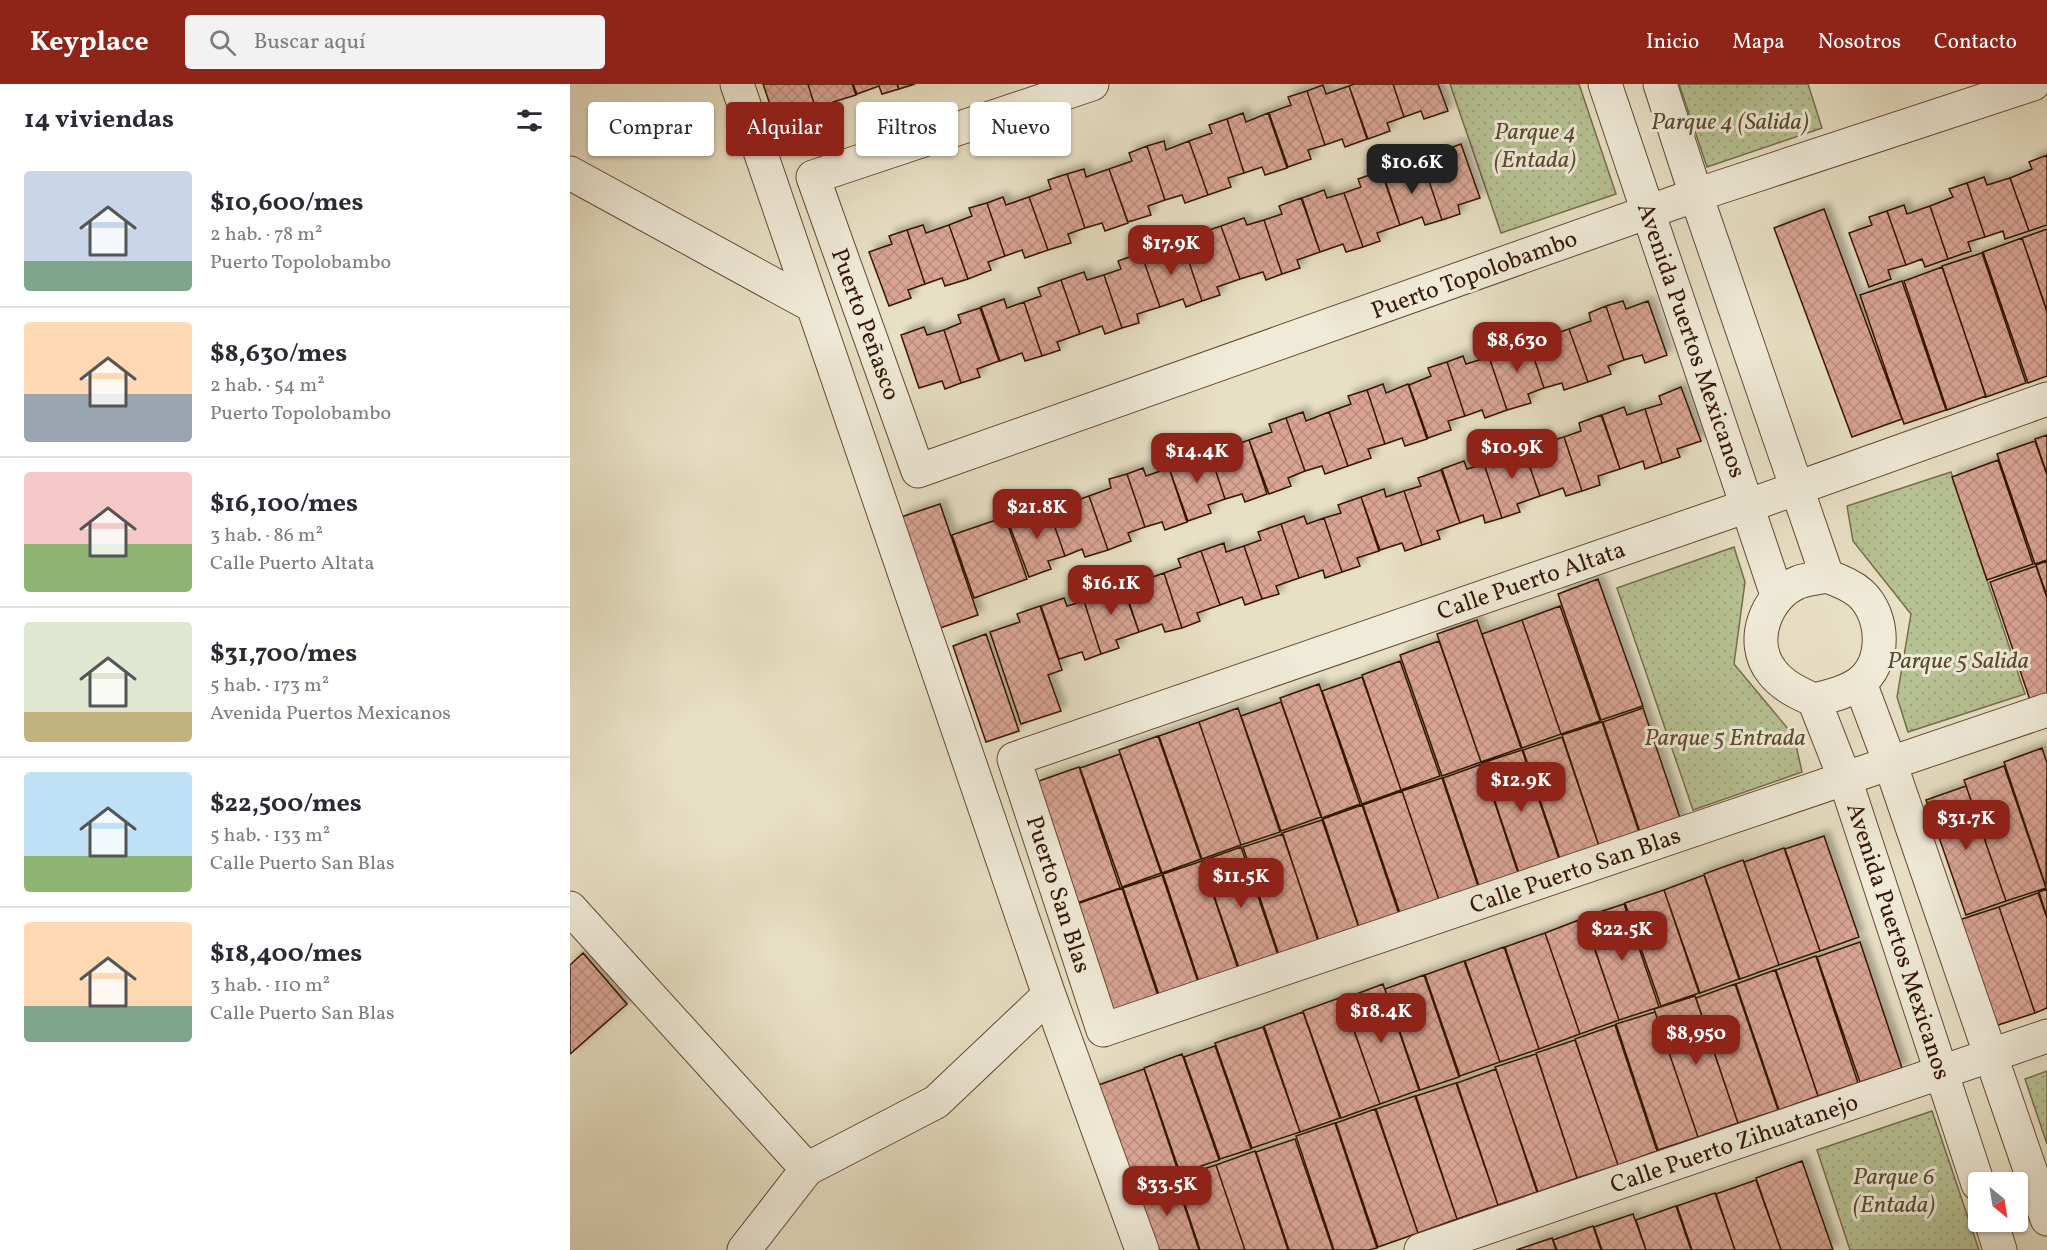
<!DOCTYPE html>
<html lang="es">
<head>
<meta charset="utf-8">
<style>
  body { margin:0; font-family:Vollkorn,serif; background:#f2f2f3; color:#2b2b33; height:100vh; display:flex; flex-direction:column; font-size:22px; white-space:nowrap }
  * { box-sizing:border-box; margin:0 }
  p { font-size:20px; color:#7c7c81 }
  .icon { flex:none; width:33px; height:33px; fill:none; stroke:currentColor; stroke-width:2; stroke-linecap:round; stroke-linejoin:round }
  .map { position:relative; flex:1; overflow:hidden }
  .sheet { display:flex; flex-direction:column; background:#fff; width:570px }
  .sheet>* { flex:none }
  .banner { position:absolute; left:18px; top:18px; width:570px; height:54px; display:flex; gap:12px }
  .needle { width:39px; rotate:150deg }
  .fabs { position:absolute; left:1398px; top:1088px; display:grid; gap:12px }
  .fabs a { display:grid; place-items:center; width:60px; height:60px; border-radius:6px; background:#fff; box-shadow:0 2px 4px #0004; font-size:30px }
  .price { position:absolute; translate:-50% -51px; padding:0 14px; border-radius:12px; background:#8f2418; color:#fff; font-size:20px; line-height:39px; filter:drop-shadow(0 2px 3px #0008) }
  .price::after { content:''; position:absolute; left:50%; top:36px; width:18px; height:14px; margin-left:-9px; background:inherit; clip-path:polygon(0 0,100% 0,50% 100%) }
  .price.on { background:#222; color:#fff }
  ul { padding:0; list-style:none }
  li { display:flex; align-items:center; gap:18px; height:150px; padding:0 24px }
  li+li { border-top:2px solid #e1e1e2 }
  li span { display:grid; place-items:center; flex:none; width:168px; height:120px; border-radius:6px; color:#555 }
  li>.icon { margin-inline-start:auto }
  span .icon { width:72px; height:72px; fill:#fffc; stroke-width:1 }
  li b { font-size:26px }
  h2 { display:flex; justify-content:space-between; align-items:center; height:72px; padding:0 24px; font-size:26px }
  .tag { padding:0 21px; border-radius:6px; background:#fff; box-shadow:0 2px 4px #0004; font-size:21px; line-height:54px }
  .tag.on { background:#8f2418; color:#fff }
  header { display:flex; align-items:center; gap:36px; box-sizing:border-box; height:84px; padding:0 30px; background:#8f2418; color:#fff }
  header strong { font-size:28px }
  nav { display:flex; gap:33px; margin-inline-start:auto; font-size:21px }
  .search { width:420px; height:54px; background:#f2f2f3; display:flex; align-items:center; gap:15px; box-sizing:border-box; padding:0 21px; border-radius:6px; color:#7c7c81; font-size:22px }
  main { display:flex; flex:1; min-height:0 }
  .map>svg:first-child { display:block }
  .green { fill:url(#green-dots); stroke:#766d4c; stroke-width:1.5 }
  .building { fill:url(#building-cross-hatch); stroke:#351804; stroke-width:1.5; filter:url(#shadow) }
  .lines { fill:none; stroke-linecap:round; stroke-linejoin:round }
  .street-casing { stroke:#624a34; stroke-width:35 }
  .street { stroke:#f0ebd9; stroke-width:33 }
  .labels { text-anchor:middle; stroke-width:6; stroke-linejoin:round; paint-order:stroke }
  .park-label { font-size:24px; font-style:italic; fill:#5c4b2f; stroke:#f0ebd9 }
  .street-label { font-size:24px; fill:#351804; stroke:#f0ebd9 }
</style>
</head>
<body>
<header>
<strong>Keyplace</strong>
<div class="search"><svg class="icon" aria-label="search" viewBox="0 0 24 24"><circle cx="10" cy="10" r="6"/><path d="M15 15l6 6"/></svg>Buscar aquí</div>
<nav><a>Inicio</a><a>Mapa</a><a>Nosotros</a><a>Contacto</a></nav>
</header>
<main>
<section class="sheet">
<h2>14 viviendas<svg class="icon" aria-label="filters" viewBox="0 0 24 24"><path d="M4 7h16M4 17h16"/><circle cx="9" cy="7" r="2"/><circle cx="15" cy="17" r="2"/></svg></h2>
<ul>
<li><span style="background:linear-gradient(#c9d6e8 75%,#7fa58c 0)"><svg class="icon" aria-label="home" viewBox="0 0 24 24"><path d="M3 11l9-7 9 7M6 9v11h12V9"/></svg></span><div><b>$10,600/mes</b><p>2 hab. · 78 m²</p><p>Puerto Topolobambo</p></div></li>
<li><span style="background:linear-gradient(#ffd9b3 60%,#9aa5b1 0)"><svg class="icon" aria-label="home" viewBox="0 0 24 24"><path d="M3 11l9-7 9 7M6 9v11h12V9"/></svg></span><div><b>$8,630/mes</b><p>2 hab. · 54 m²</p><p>Puerto Topolobambo</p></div></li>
<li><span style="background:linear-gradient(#f6c9c9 60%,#8fb573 0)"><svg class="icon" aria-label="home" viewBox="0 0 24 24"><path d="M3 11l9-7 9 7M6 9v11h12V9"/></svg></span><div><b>$16,100/mes</b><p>3 hab. · 86 m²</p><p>Calle Puerto Altata</p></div></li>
<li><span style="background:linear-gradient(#dfe7d0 75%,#c2b280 0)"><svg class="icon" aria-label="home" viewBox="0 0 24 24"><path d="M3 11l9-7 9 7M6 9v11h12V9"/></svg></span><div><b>$31,700/mes</b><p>5 hab. · 173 m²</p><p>Avenida Puertos Mexicanos</p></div></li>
<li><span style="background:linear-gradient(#bfe0f5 70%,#8fb573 0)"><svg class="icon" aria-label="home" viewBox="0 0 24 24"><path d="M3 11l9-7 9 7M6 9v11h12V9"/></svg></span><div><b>$22,500/mes</b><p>5 hab. · 133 m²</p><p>Calle Puerto San Blas</p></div></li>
<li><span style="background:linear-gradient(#ffd9b3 70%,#7fa58c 0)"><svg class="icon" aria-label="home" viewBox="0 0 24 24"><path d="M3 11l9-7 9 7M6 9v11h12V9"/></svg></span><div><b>$18,400/mes</b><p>3 hab. · 110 m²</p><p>Calle Puerto San Blas</p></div></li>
</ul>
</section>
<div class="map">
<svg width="1477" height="1166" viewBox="0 0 1477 1166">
  <defs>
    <pattern id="green-dots" width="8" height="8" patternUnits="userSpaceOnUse" patternTransform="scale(1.5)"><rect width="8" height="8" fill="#b7c294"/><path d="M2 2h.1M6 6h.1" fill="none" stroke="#9ea67e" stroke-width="1.8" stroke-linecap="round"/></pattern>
    <pattern id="building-cross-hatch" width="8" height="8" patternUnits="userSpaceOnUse" patternTransform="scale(1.5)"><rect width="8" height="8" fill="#d9a494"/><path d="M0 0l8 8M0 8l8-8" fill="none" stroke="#bb8c7e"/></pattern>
    <filter id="shadow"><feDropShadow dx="5.5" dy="-5.5" stdDeviation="3" flood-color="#0004"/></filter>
  </defs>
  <rect width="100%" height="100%" fill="#e8e0c5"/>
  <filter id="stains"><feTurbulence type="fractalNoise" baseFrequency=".00333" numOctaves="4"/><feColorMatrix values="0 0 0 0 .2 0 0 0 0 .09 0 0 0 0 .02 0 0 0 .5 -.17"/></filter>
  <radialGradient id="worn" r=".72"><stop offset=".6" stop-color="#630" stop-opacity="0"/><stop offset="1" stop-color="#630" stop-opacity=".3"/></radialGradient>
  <!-- green -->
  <path class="green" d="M880 0H1009L1046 110 931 149Z
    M1109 0H1238L1252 44 1137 83Z
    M1381 388 1455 610 1338 648 1327 613 1341 530 1283 457 1277 422Z
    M1164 463 1175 498 1164 580 1224 652 1232 688 1123 726 1047 504Z
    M1477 987V1060L1455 995Z
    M1362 1027 1409 1166H1280L1247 1066Z"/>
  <!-- building -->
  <path class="building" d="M193 0H238L248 33 231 38 229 30 206 38Z
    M238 0H282L286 11 263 18 266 27 248 33Z
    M283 0H327L329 5 312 10 309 2 287 10Z
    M327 0H345L329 5Z
    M784 0H823L834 33 817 39 820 47 798 55 779 2Z
    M823 0H868L878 27 854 35 851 27 834 33Z
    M753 1 756 10 779 2 797 55 775 63 772 55 755 61 737 7Z
    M737 7 755 61 738 66 741 75 718 83 699 29 721 21 718 13Z
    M673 29 676 38 698 29 717 84 695 91 692 83 674 89 657 35Z
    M657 35 674 89 658 94 661 103 638 111 619 57 642 49 639 41Z
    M594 57 596 66 619 57 638 111 615 119 612 111 595 116 577 62Z
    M891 60 910 114 888 121 890 130 872 136 854 82 872 76 869 68Z
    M577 62 595 116 578 122 581 131 558 138 539 85 562 77 559 69Z
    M1477 71V141L1459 147 1440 94 1462 85 1459 78Z
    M834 79 837 87 854 82 872 136 855 141 852 133 830 141 812 87Z
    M514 85 516 93 539 85 558 139 535 147 532 139 515 144 497 90Z
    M811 87 830 141 807 149 810 157 793 163 774 109 791 103 788 95Z
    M497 90 515 144 498 150 501 159 478 166 459 113 481 105 478 96Z
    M1414 93 1417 101 1440 94 1459 147 1435 155 1433 147 1415 153 1397 99Z
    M1397 99 1415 153 1398 158 1401 167 1378 175 1360 122 1383 113 1379 105Z
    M754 106 757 114 774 109 793 163 776 168 773 160 750 168 732 114Z
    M433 113 436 121 459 113 478 166 455 174 452 166 435 172 417 119Z
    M731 114 750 168 727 176 730 184 712 190 694 136 712 130 709 122Z
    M417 119 435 172 418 178 421 186 398 195 379 141 402 132 399 124Z
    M1334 121 1337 130 1360 122 1378 175 1355 183 1352 175 1336 181 1317 127Z
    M1254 125 1332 335 1282 353 1204 144Z
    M1317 127 1336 181 1318 186 1321 195 1299 203 1279 149 1302 141 1299 133Z
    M674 134 677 141 694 136 712 190 696 196 693 188 670 195 651 142Z
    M353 141 356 149 379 141 398 195 375 202 372 194 355 200 337 146Z
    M651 142 670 195 647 203 650 211 632 217 614 163 631 158 628 150Z
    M1477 145V227L1452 154Z
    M337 146 355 200 338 206 341 214 319 222 299 168 322 160 319 152Z
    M1452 154 1477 228V292L1458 299 1413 168Z
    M594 161 597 169 614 163 632 217 616 223 613 215 590 223 571 169Z
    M571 169 590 223 567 230 569 239 552 244 534 191 551 185 548 177Z
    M1412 169 1456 299 1416 313 1372 182Z
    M1372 183 1416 312 1377 326 1334 197Z
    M514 188 517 196 534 191 552 244 535 250 532 242 510 250 491 196Z
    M491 196 510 250 487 258 490 266 472 272 454 218 471 212 468 204Z
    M1332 197 1376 326 1334 340 1290 211Z
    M434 215 437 224 454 218 472 272 455 277 452 269 430 277 411 223Z
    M1053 217 1056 225 1078 217 1097 271 1075 279 1072 271 1054 276 1036 222Z
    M1036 222 1054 276 1038 282 1041 290 1018 298 999 245 1021 237 1019 229Z
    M410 224 429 277 407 285 410 293 391 299 374 246 391 239 388 231Z
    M354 243 357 251 374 246 391 299 375 305 372 297 349 304 331 251Z
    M973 245 976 253 999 245 1018 298 994 306 992 299 974 304 956 250Z
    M956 250 974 304 958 310 961 319 937 326 919 273 941 264 938 256Z
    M893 272 896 280 919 273 937 326 915 334 912 326 895 332 877 278Z
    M877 278 895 332 878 337 881 346 858 354 839 301 861 292 858 284Z
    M813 300 816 309 838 300 857 355 835 362 832 354 815 360 797 306Z
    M1111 303 1131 357 1107 365 1110 373 1092 379 1075 325 1092 320 1089 312Z
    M797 306 815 360 798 365 801 374 778 382 759 328 781 320 778 312Z
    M1054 323 1057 331 1075 325 1092 379 1075 385 1073 377 1050 385 1032 331Z
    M733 328 736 337 759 328 778 382 755 390 752 382 735 387 716 334Z
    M1031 331 1050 385 1028 392 1030 401 1012 407 994 353 1011 347 1009 339Z
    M716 334 735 387 718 394 721 402 699 410 679 356 702 348 699 340Z
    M975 350 977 358 994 353 1012 407 996 412 993 404 970 412 951 358Z
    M1477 351V390L1465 355Z
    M654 356 656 364 679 356 697 410 675 418 672 410 655 415 637 361Z
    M1465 357 1477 391V476L1465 480 1427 370Z
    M951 358 970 412 947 420 950 428 932 434 914 380 931 374 928 366Z
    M637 361 655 415 638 421 641 429 618 437 599 384 622 376 619 368Z
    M1428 376 1463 480 1417 496 1382 393Z
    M894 377 897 385 914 380 932 434 915 439 913 431 890 439 872 385Z
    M573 384 576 392 599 384 617 438 595 446 592 438 575 443 557 390Z
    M871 386 890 439 867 447 870 455 852 461 834 407 851 402 848 394Z
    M557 390 575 443 558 449 561 457 538 466 519 412 541 404 539 395Z
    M814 405 816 413 834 407 852 461 835 467 832 459 810 466 791 413Z
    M493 412 496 420 519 412 538 466 515 473 512 465 495 472 476 418Z
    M791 413 809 467 787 474 790 482 772 488 754 434 771 429 768 421Z
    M476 418 495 472 478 477 481 485 459 493 439 440 462 431 459 423Z
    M370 420 408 531 370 544 331 433Z
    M734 432 737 440 754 434 772 488 755 494 753 486 729 494 711 440Z
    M435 433 457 495 404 514 382 451Z
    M711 440 729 494 706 502 709 510 692 515 674 462 691 456 688 448Z
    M654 459 656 468 674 462 692 515 675 521 672 513 650 521 631 467Z
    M631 467 650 521 627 529 630 537 612 544 594 489 611 483 608 475Z
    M1477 477V512L1466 481Z
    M1466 482 1477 514V610L1460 616 1420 498Z
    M574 487 577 495 594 489 612 544 595 548 592 540 569 548 551 494Z
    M550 495 569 548 546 556 549 564 531 570 514 517 530 511 528 502Z
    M1028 495 1073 622 1031 636 988 510Z
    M494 514 497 522 514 517 531 570 515 576 512 568 489 575 471 522Z
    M470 522 492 586 478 591 491 627 451 640 420 548 450 538 447 530Z
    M990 522 1030 637 991 650 952 536Z
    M907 536 951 664 911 678 867 550Z
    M952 536 991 650 952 664 912 550Z
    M416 550 449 647 416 658 383 562Z
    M869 557 911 678 872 692 830 571Z
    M830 577 870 692 831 706 792 591Z
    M792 593 831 706 792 720 752 607Z
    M749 600 790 720 752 734 710 614Z
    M711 618 751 733 711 747 671 632Z
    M668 624 710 748 671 761 629 638Z
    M1073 624 1111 737 1071 751 1033 638Z
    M629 638 671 761 632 775 589 652Z
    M1032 638 1070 751 1030 765 992 651Z
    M588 652 631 775 592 789 549 666Z
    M992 653 1030 765 991 778 953 666Z
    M1472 664 1477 679 1476 803 1434 678Z
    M952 666 990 778 950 792 912 679Z
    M550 670 591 789 552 803 510 684Z
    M912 680 949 792 910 805 873 694Z
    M1434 682 1476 804 1436 817 1394 696Z
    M509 683 550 804 507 819 466 698Z
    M872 694 909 805 870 819 832 707Z
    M1396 702 1436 817 1396 831 1356 716Z
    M832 707 870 819 831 832 793 721Z
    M792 721 830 833 790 846 753 735Z
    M752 736 790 847 750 860 712 749Z
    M713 750 749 860 710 874 673 763Z
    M1254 752 1289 853 1250 867 1215 765Z
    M671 763 709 874 670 887 632 777Z
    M1214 764 1250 867 1209 881 1174 778Z
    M1173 776 1209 881 1170 895 1134 790Z
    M632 777 669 888 630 901 593 790Z
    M592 791 629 901 590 914 553 804Z
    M1134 791 1169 895 1130 909 1094 806Z
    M552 804 589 915 541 931 504 821Z
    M1477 805V833L1469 808Z
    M1094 806 1129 909 1091 922 1055 819Z
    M1468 809 1477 834V924L1465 929 1429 823Z
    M1054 820 1089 923 1049 936 1014 833Z
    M1429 823 1465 929 1425 942 1389 836Z
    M1014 834 1049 936 1010 950 975 849Z
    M975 849 1010 950 969 965 935 863Z
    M1290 858 1332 984 1290 998 1247 873Z
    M934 863 969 965 930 978 895 877Z
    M13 869 57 920 0 970V881Z
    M1246 872 1288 999 1248 1012 1206 886Z
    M894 877 930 978 890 992 855 891Z
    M1205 886 1248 1012 1209 1026 1166 900Z
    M854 891 889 993 850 1006 815 905Z
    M813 900 849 1006 810 1020 773 915Z
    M1165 900 1208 1026 1168 1039 1126 914Z
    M1125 912 1168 1039 1128 1053 1084 925Z
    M772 913 810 1020 771 1034 733 927Z
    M733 928 770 1034 730 1048 694 942Z
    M1085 928 1128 1053 1088 1066 1046 940Z
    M1045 941 1087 1067 1048 1081 1005 955Z
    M693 943 730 1048 682 1064 645 959Z
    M1005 956 1048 1081 1007 1094 966 969Z
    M645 962 681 1065 650 1075 614 973Z
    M612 970 649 1076 610 1089 574 984Z
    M966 970 1007 1094 968 1108 925 983Z
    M574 985 609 1090 553 1110 517 1005Z
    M926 985 967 1108 928 1121 887 999Z
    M886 999 928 1121 887 1135 846 1012Z
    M845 1012 887 1135 848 1149 806 1025Z
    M805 1025 848 1149 808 1163 766 1039Z
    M765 1039 807 1164 799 1166H764L726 1052Z
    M725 1055 763 1166H719L686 1068Z
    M685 1067 718 1166H675L646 1081Z
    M1232 1077 1263 1166H1211L1186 1094Z
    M646 1081 675 1166H630L606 1094Z
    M605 1094 629 1166H586L566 1108Z
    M1186 1096 1211 1166H1165L1146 1110Z
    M1145 1109 1165 1166H1122L1107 1122Z
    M1106 1122 1121 1166H1076L1066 1136Z
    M1063 1130 1076 1166H1032L1024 1143Z
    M1023 1142 1031 1166H987L983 1156Z
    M982 1154 986 1166H946Z"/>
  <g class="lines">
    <defs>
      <path id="street" d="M167 0 479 911 572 1166
        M522 0 243 93 348 387 1126 111 1463 0
        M1035 0 1207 511
        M1090 0 1126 111 1257 492
        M0 89 243 222
        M1477 315 1177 422 444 675 533 946 1477 626
        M1257 492C1268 496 1281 501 1290 509 1315 531 1317 580 1288 600 1275 609 1260 612 1244 616 1228 609 1213 602 1202 588 1178 558 1196 511 1229 498 1238 495 1248 494 1257 492Z
        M1290 599 1320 679 1477 1135
        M1244 616 1275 695 1408 1100
        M0 824 237 1085
        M1421 1137 1430 1166
        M174 1166 237 1085 366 1018 479 911
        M851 1166 1477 952"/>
    </defs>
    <!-- street casing -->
    <use href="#street" class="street-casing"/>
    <!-- street -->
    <use href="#street" class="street"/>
  </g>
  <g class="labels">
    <!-- park labels -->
    <g class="park-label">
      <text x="1160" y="45">Parque 4 (Salida)</text>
      <text x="965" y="55">Parque 4<tspan x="965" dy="28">(Entada)</tspan></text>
      <text x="1388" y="584">Parque 5 Salida</text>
      <text x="1155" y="661">Parque 5 Entrada</text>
      <text x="1324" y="1100">Parque 6<tspan x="1324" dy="28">(Entada)</tspan></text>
    </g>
    <!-- street labels -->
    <g class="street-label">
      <text transform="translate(904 190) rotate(-20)" y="8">Puerto Topolobambo</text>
      <text transform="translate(296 240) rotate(70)" y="8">Puerto Peñasco</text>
      <text transform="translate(1122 256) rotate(71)" y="8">Avenida Puertos Mexicanos</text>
      <text transform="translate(961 496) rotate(-19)" y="8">Calle Puerto Altata</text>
      <text transform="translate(1005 786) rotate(-19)" y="8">Calle Puerto San Blas</text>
      <text transform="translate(489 810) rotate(72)" y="8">Puerto San Blas</text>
      <text transform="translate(1329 857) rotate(72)" y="8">Avenida Puertos Mexicanos</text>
      <text transform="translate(1164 1059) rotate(-19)" y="8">Calle Puerto Zihuatanejo</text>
    </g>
  </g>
  <rect width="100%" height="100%" filter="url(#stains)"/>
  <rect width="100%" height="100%" fill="url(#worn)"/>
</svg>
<div class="fabs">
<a><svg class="needle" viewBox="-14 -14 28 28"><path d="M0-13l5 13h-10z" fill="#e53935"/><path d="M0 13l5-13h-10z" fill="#7c7c81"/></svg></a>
</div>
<b class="price on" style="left:842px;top:111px">$10.6K</b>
<b class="price" style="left:601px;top:192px">$17.9K</b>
<b class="price" style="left:947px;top:289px">$8,630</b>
<b class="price" style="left:942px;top:396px">$10.9K</b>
<b class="price" style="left:627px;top:400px">$14.4K</b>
<b class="price" style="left:467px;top:456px">$21.8K</b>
<b class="price" style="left:541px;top:532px">$16.1K</b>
<b class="price" style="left:951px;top:729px">$12.9K</b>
<b class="price" style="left:1396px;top:767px">$31.7K</b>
<b class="price" style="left:671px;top:825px">$11.5K</b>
<b class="price" style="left:1052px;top:878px">$22.5K</b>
<b class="price" style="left:811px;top:960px">$18.4K</b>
<b class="price" style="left:1126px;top:982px">$8,950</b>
<b class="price" style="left:597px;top:1133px">$33.5K</b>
<div class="banner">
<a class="tag">Comprar</a>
<a class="tag on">Alquilar</a>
<a class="tag">Filtros</a>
<a class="tag">Nuevo</a>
</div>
</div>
</main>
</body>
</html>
